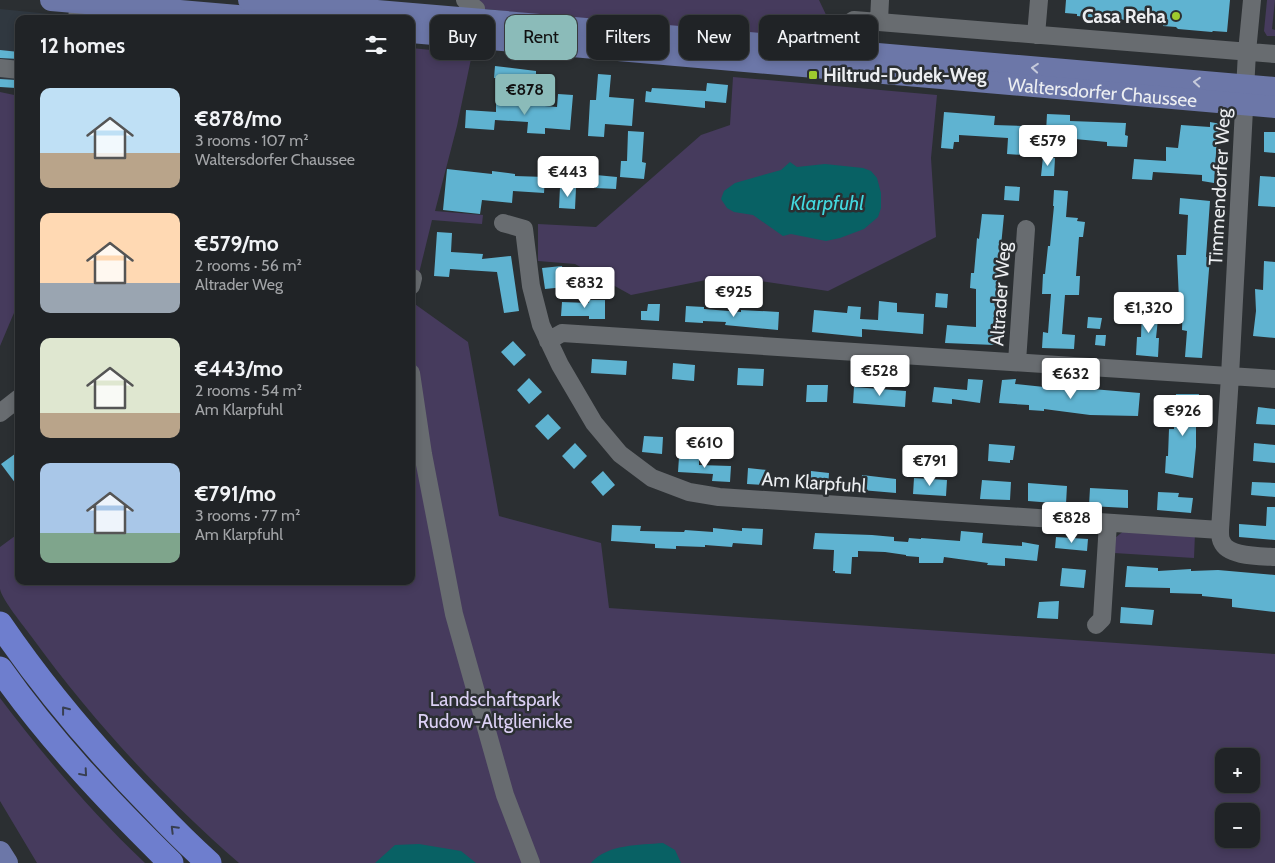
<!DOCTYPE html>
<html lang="en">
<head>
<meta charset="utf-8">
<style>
  body { margin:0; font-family:Cabin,sans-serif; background:#282b2e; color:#f1f3f6; height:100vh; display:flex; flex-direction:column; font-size:19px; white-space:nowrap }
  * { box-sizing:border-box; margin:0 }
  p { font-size:16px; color:#a2a4a7 }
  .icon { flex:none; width:28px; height:28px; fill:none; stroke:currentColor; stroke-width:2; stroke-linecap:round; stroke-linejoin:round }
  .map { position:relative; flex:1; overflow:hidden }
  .panel { position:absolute; left:15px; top:15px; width:400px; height:570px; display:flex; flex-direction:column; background:#202326; border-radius:10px; box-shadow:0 2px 8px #0003,0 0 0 1px #3d4043 }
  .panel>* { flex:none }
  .banner { position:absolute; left:430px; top:15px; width:475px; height:45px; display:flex; gap:10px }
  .tools { position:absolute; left:1215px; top:748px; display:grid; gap:10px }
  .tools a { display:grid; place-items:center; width:45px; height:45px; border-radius:10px; background:#202326; box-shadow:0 2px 8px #0003,0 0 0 1px #3d4043; font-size:25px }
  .price { position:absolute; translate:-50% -42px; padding:0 11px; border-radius:5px; background:#fff; color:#222; font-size:16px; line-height:32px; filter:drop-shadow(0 1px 2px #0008) }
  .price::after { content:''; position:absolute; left:50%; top:30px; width:15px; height:11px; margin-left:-8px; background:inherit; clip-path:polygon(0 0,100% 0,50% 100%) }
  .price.on { background:#8bbbb9; color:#111 }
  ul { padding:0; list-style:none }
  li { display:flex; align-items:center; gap:15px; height:125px; padding:0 25px }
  li span { display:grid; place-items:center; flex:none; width:140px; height:100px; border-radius:10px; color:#555 }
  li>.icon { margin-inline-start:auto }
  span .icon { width:60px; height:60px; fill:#fffc; stroke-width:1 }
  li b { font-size:21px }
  h2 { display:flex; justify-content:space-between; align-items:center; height:60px; padding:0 25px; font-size:21px }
  .chip { padding:0 18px; border-radius:10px; background:#202326; box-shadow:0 2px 8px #0003,0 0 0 1px #3d4043; font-size:18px; line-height:45px }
  .chip.on { background:#8bbbb9; color:#111 }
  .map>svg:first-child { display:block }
  .built { fill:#303840 }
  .green { fill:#463b5d; fill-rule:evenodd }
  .water { fill:#086164 }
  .building { fill:#5fb3d1 }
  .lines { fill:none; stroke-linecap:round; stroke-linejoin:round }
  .minor { stroke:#686c70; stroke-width:18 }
  .major { stroke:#6c77a8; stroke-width:22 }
  .highway { stroke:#6e7ece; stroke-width:25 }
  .oneway { stroke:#c6cadb }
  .oneway2 { stroke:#383f51 }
  .poi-dot { fill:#9fca2e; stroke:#2b2f32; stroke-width:2 }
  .labels { text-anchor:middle; stroke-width:5; stroke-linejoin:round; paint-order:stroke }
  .poi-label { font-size:19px; font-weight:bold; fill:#eceef1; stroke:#2b2f32; text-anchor:end }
  .street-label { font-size:19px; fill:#eceef1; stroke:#2b2f32 }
  .park-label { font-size:19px; fill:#dbd0f4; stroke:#2b2f32 }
  .water-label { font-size:20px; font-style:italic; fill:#42d8df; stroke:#2b2f32 }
</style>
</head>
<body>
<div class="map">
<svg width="1275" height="863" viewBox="0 0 1275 863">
  <rect width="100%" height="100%" fill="#2b2f32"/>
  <!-- built -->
  <path class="built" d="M0 9 50 14 54 19H19V87L0 86Z"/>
  <!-- green -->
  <path class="green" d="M477 0H819L829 21 825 45 476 8Z
    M1267 0H1275L1272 29 1275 30V36H1267L1264 31Z
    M411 48 472 54 457 126 435 211 483 215 482 224 432 220 412 302 468 342 499 516 601 543 609 608 1275 654V863H239C161 795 92 720 31 636 24 626 2 600 0 589 0 576 0 560 0 547L19 533V581H411ZM1224 756H1251V784H1224ZM1224 811H1251V839H1224Z
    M733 77 937 95 931 158 936 237 828 291 726 276 631 295 575 264 538 261V224L596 227 701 135 730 125Z
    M0 92 19 96V301L0 346Z
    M1126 529 1195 533 1194 558 1114 553 1115 538Z
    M0 698C44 756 92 813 145 863H37L0 801Z"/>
  <!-- water -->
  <path class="water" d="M790 162 797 167 825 164 863 168 871 171 877 178 881 193V208L878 217 864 229 840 238 826 241 791 234 783 236 753 215 734 212 727 208 721 199 724 191 735 183 781 170Z
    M663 843 675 850 681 863H591C607 844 640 845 663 843Z
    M419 844 461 851 476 863H375L395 845Z"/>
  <!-- building -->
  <path class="building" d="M1066 0H1230L1227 32 1213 31 1212 32 1178 29 1176 27 1163 26V23L1077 16V14L1065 13Z
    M0 50 19 52V59L0 58Z
    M495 66 536 71V81L494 78Z
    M598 74 611 75 609 97 634 99 632 126 605 124 604 137 588 136 590 100H596Z
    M0 79 16 80V88L0 87Z
    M707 83 728 85 726 103 705 101V108L645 102 646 91 651 92 652 88 706 91Z
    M558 94 573 95 570 130 545 128V134L527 133 528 122 495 120 494 130 465 128 466 110 496 112V102L557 107Z
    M944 112 995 116 994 125 1023 126 1022 155 1007 154 1008 138 959 135V142H954L953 149 941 148Z
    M1047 114 1070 115V121L1126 123 1125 135 1128 136 1127 147 1107 146V142L1075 139V134L1046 132Z
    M1210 122 1221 124 1219 139 1217 138 1214 183 1202 181V175L1153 172 1152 180 1132 179 1134 159 1166 161V147L1178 148 1181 125 1210 127Z
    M628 131 644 132 642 162 646 163 644 179 620 177 621 161H627Z
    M1264 132H1275V153L1264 152Z
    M1043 157 1055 158 1054 176H1041Z
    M447 169 492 174V171L515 174V176L545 177 544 193 513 191 512 203 482 200 480 214 443 210Z
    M596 175 617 177 616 189 595 188Z
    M1260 176 1275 177V207L1258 206Z
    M1005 186 1020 187 1019 201 1004 200Z
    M560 187 576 188 575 209 559 208Z
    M1054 190 1068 191 1066 217 1078 218 1077 221 1085 222 1083 237H1079L1076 276H1080L1079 295H1065L1062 334 1075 335 1074 349 1042 348 1043 332 1048 333 1051 294H1042L1043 274H1045L1048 246H1050L1054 206H1053Z
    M1180 198 1210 201 1206 257H1210L1202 358 1185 357 1187 331 1182 330 1183 301 1179 300 1177 255H1186L1188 215 1179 214Z
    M982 214 1004 215 1001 246H1007L1005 262H998L994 329H996L995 345 945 343 947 325 976 327V289L970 288 971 273H974L977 238 979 239Z
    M437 232 452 233 451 252 483 254 482 259 511 256 519 311 504 313 497 272 450 269 449 277 434 276Z
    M1264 261 1275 262V338L1253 336 1256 311 1255 289 1263 290Z
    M562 266 565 287 545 289 542 268Z
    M936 293 948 294 947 308 935 307Z
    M589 300H605V319H589V316H561L562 302 589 303Z
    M879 301 897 303V312L924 314 923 334 862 329V337L812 332 814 310 847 313 848 306 861 307 860 319 878 320Z
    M648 304H660L659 321 641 320V311H647Z
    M686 306 704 307V309L741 312V310L779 312 778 330 725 325 726 322 703 321V323L685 322Z
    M1142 308 1159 309 1156 338H1159L1158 357 1136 355 1137 337H1141Z
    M1088 317 1102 318 1100 329 1087 328Z
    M1096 335H1106L1105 346 1095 345Z
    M513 341 526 355 514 366 501 352Z
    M592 359 627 361 626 375 591 373Z
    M673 363 695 365 694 381 672 379Z
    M738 368 764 369 763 386 737 385Z
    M529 378 542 392 529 404 517 390Z
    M968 379 983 380 980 403 952 399V404L932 402 934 387 967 390Z
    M1016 379 1015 384 1063 389 1064 387 1092 389 1140 393 1138 416 1090 415 1044 409V411L1029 410V405L999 403 1002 380Z
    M807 385H828L827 402H806Z
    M854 387 906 391 905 407 853 403Z
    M1176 394H1199L1198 414H1196V447L1193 478 1165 473 1166 456H1168L1169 429H1174Z
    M1258 407 1275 409V425L1256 424Z
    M548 414 561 428 548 440 535 426Z
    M644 436 663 437 662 454 642 452Z
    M575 443 587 456 574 469 562 456Z
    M1254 443 1275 445V463L1253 461Z
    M989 444 1015 446 1013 460H1010V463L988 461Z
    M19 451V488L1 464Z
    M679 457 699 458V465L731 466 730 482 712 481 713 474 678 472Z
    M748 468 767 470 766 485 747 484Z
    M603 471 615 485 603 496 591 482Z
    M811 471 829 473 828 489 810 488Z
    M862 475 896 479V493L861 490Z
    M914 478 947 480 946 496 913 494Z
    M982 480 1011 482 1010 500 980 499Z
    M1252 482 1275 483V497L1251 495Z
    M1028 483 1067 486 1066 504 1028 501Z
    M1090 488 1128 490V508L1089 506Z
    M1158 492 1179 493 1178 497 1193 498 1191 513 1157 510Z
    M1267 507H1275V540L1239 537V524L1266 526Z
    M612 525 641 526 640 531 684 532 685 530 713 532V528L742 531V528L763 529 762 545 733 543 732 547 705 545V547L676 546V549L655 548V544L611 541Z
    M961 531 983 533 982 543 1022 546V542L1039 545 1037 561 1005 558V566L987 565 988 563 944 557 943 563H919V557L906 556V555L885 552 858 551V557H852L851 574 835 573V571H833L834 550 813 549 815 533 872 535 894 537V541L908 542 909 538 921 539V538L960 541Z
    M1056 537 1088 539 1087 551 1055 548Z
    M1127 566 1158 568V571L1191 569V571L1218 570 1275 575V612L1232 607V599L1202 596V594L1170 593V588L1125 587Z
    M1062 568 1086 570 1084 588 1060 586Z
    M1059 601 1058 619 1037 618 1039 602Z
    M1121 607 1154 610 1152 625 1120 623Z"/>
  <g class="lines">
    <!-- minor -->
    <path class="minor" d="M465 0 476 9 473 20
      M1252 0 1247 52 1230 376 1220 530C1220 533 1220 539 1222 542 1228 557 1261 556 1275 557
      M77 19 79 0
      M879 21 880 0
      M1036 35 1039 0
      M840 62 846 25 854 20 1275 54
      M0 68 19 70
      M503 223 524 229 531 286 541 325 560 365 594 423 620 454 652 478 689 492 719 497 1220 530
      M411 286 413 278
      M548 341 562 333 1275 379
      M1017 362 1026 229
      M411 373 423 454 454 614 505 795 531 863
      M0 413 19 398
      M1096 625 1102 619 1108 523"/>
    <!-- major -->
    <g class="major">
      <path d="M51 0 274 19"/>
      <path d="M249 0 1275 88"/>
      <path id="s1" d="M411 32 1275 107"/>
      <path d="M0 852 7 863"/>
    </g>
    <!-- highway -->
    <path class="highway" d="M0 624C45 690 98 752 154 809 172 828 190 846 209 863
      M0 669C50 740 109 802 171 863"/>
  </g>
  <!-- one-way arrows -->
  <defs><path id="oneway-chevron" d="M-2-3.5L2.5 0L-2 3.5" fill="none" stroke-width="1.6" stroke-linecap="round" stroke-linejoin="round" transform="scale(1.25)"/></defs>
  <g class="oneway">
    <use href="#oneway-chevron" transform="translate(1035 68) rotate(-175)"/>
    <use href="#oneway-chevron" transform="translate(1197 82) rotate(-175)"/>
  </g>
  <g class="oneway2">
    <use href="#oneway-chevron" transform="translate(65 710) rotate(-128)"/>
    <use href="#oneway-chevron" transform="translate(84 773) rotate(49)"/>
    <use href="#oneway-chevron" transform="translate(174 829) rotate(-135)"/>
  </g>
  <!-- markers -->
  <g class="poi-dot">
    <circle cx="1176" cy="16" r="5"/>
    <rect x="808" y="70" width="10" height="10" rx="2.5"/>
  </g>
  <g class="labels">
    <!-- poi labels -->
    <g class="poi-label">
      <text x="1166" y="23">Casa Reha</text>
      <text x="823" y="82" text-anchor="start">Hiltrud-Dudek-Weg</text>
    </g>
    <!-- street labels -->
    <g class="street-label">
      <text dy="7" stroke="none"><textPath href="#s1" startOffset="694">Waltersdorfer Chaussee</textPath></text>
      <text transform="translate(1219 187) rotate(-87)" y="7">Timmendorfer Weg</text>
      <text transform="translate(1000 294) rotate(-86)" y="7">Altrader Weg</text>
      <text transform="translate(814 482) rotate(4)" y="7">Am Klarpfuhl</text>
    </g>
    <!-- park labels -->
    <g class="park-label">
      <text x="495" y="706">Landschaftspark<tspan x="495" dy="22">Rudow-Altglienicke</tspan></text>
    </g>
    <!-- water labels -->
    <g class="water-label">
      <text x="827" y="210">Klarpfuhl</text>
    </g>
  </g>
</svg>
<div class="tools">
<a>+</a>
<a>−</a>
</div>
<b class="price on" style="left:525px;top:116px">€878</b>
<b class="price" style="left:1048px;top:167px">€579</b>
<b class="price" style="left:568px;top:198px">€443</b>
<b class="price" style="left:585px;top:309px">€832</b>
<b class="price" style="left:734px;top:318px">€925</b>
<b class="price" style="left:1149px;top:334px">€1,320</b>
<b class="price" style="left:880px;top:397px">€528</b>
<b class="price" style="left:1071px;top:400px">€632</b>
<b class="price" style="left:1183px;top:437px">€926</b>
<b class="price" style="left:705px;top:469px">€610</b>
<b class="price" style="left:930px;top:487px">€791</b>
<b class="price" style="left:1072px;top:544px">€828</b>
<div class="banner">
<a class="chip">Buy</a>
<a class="chip on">Rent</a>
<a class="chip">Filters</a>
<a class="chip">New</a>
<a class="chip">Apartment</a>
</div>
<section class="panel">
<h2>12 homes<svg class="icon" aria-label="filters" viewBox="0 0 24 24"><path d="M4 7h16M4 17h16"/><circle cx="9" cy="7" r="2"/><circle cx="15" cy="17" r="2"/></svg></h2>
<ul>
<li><span style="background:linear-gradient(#bfe0f5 65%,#b9a48a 0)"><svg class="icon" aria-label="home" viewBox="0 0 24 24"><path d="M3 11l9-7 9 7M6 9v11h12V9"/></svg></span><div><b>€878/mo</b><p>3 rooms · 107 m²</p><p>Waltersdorfer Chaussee</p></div></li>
<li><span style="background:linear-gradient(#ffd9b3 70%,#9aa5b1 0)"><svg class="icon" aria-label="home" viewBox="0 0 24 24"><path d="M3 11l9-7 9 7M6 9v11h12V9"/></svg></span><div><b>€579/mo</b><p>2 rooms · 56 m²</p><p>Altrader Weg</p></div></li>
<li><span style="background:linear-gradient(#dfe7d0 75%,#b9a48a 0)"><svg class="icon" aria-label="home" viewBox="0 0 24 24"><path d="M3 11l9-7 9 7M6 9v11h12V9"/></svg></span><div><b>€443/mo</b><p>2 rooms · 54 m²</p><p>Am Klarpfuhl</p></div></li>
<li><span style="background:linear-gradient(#a9c7e8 70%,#7fa58c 0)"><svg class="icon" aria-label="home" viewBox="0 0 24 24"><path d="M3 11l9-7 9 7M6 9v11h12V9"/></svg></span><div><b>€791/mo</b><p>3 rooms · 77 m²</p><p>Am Klarpfuhl</p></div></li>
</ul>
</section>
</div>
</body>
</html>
